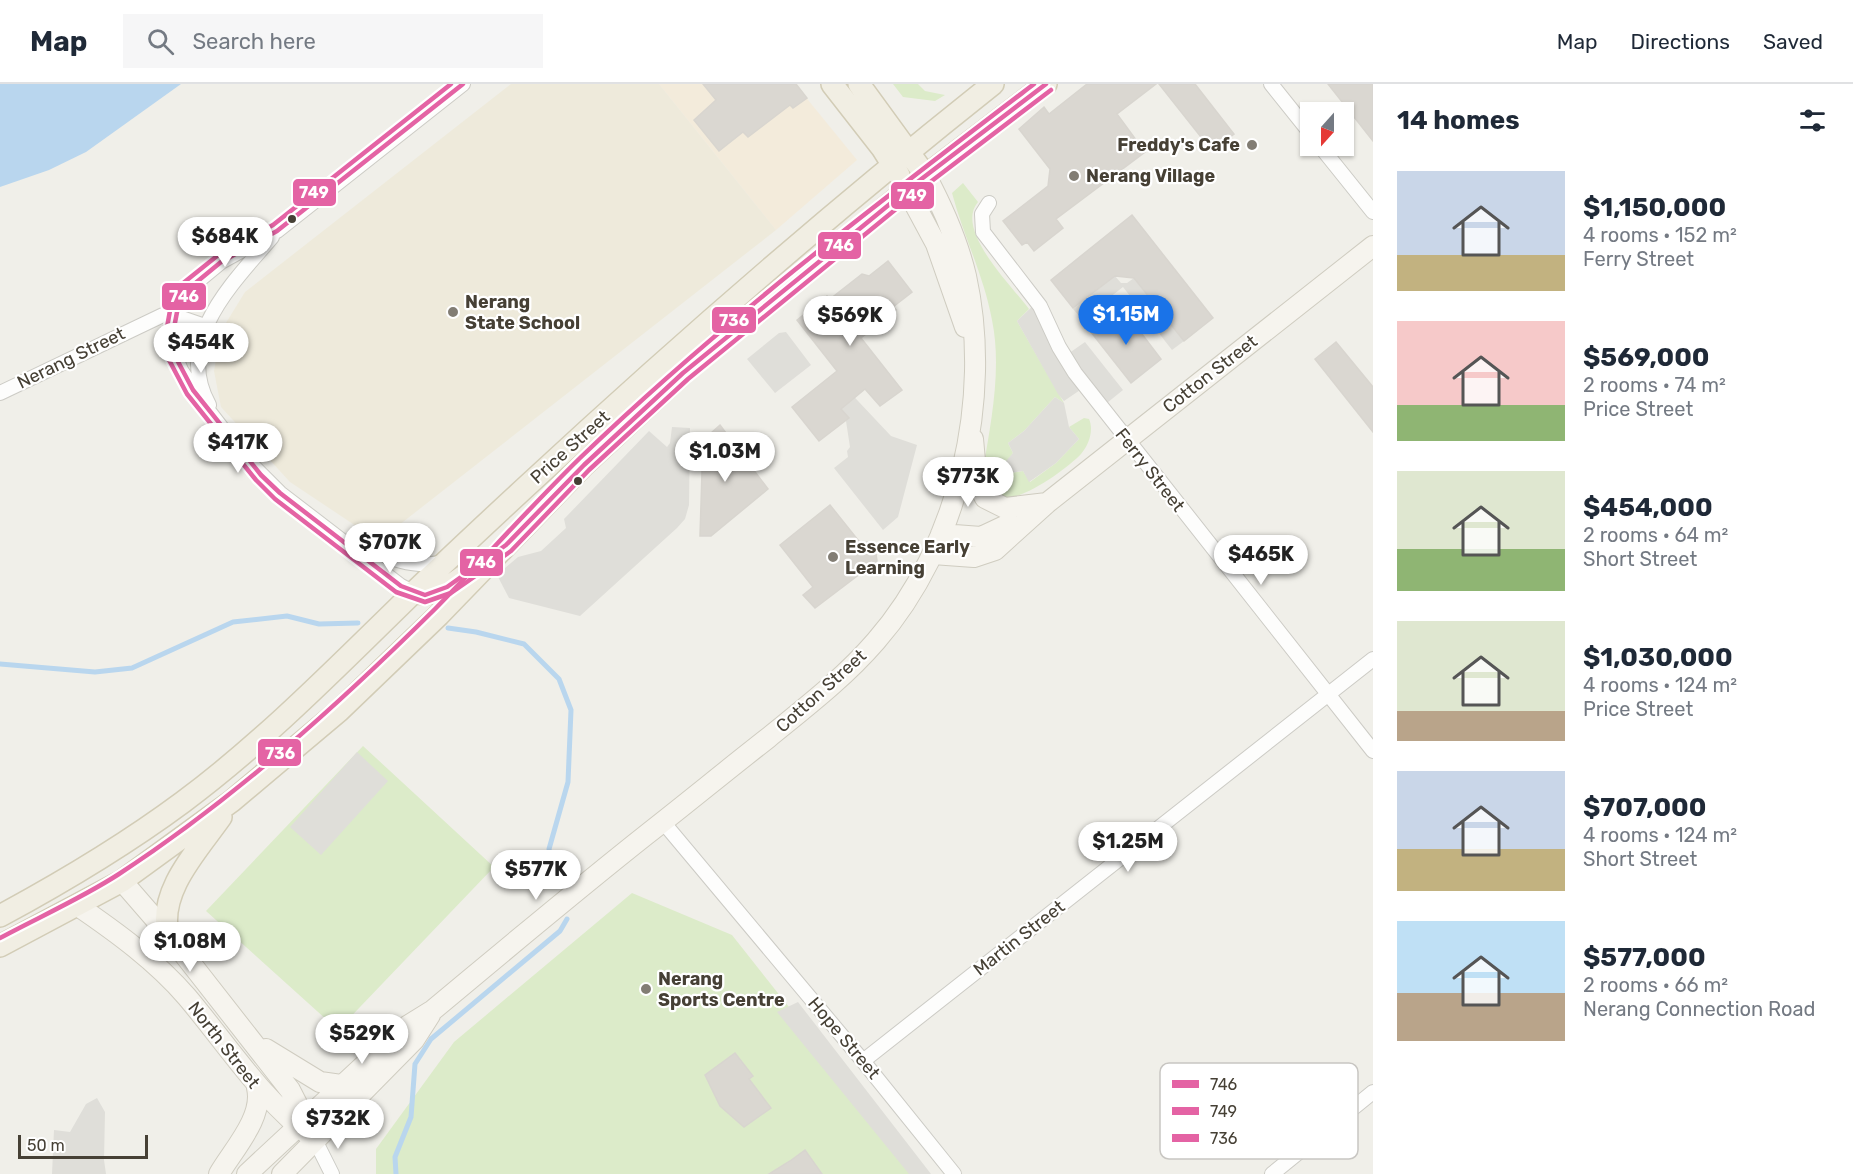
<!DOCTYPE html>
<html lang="en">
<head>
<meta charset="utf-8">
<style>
  body { margin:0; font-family:Rubik,sans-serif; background:#f6f6f7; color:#1f2937; height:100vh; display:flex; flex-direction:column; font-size:22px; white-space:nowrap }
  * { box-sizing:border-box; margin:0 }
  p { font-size:20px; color:#747a83 }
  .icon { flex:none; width:33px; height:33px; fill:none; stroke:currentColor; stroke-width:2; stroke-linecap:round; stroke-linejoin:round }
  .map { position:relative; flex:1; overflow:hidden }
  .side { display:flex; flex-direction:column; background:#fff; width:480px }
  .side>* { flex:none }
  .needle { width:39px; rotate:201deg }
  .fabs { position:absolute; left:1300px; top:18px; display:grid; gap:12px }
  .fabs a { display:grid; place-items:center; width:54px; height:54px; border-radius:0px; background:#fff; box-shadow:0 2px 4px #0004; font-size:30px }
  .scale { position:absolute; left:18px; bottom:15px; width:130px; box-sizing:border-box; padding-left:6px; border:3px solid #464035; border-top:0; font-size:16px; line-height:21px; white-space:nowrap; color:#464035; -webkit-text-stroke:4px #fff; paint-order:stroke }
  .price { position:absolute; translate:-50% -51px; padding:0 14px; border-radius:21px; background:#fff; color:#222; font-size:20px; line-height:39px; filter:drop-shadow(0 2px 3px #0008) }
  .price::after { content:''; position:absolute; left:50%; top:36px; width:18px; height:14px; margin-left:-9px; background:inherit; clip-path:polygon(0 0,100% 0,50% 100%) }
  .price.current { background:#1a73e8; color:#fff }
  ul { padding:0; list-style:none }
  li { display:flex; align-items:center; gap:18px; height:150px; padding:0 24px }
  li span { display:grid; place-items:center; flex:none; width:168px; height:120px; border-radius:0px; color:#555 }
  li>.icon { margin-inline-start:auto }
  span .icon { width:72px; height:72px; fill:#fffc; stroke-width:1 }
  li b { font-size:26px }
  h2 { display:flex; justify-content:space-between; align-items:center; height:72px; padding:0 24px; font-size:26px }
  header { display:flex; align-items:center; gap:36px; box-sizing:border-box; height:84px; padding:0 30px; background:#fff; border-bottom:2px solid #e0e1e3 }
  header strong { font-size:28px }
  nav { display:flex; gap:33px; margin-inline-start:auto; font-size:21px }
  .search { width:420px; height:54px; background:#f6f6f7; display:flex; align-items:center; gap:15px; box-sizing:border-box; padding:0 21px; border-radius:0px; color:#747a83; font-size:22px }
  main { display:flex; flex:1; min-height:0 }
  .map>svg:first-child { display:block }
  .commercial { fill:#f3ebdb }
  .education { fill:#eeeadb }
  .green { fill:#dcebc9 }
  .parking { fill:#dfded9 }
  .water { fill:#b9d6ee }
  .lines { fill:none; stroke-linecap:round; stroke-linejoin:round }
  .stream { stroke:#b9d6ee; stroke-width:5 }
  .building { fill:#dad7d1; stroke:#d8d5cf; stroke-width:1.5 }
  .street-casing { stroke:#cccbc5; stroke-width:16 }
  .secondary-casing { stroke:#cfccc0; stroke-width:22 }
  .primary-casing { stroke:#d2ccb6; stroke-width:24 }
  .street { stroke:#fdfdfc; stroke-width:14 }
  .secondary { stroke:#f6f4ee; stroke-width:20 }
  .primary { stroke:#f1eee3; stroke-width:21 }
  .bus-1-casing { stroke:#fff; stroke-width:9 }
  .bus-2-casing { stroke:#fff; stroke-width:9 }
  .bus-3-casing { stroke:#fff; stroke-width:9 }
  .bus-1 { stroke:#e463a4; stroke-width:4.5 }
  .bus-2 { stroke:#e463a4; stroke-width:4.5 }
  .bus-3 { stroke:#e463a4; stroke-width:4.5 }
  .poi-dot { fill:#827d74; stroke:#fff; stroke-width:2 }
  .bus-dot { fill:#464035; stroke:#fff; stroke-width:2 }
  .labels { text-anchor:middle; stroke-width:4.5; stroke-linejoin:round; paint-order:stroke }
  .poi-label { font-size:18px; font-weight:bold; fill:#464035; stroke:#fff; text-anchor:start }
  .street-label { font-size:18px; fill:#464035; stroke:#fff }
  .key { fill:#fff; stroke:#c8c6c2; stroke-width:1.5 }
  .key-label { font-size:16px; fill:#464035 }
  .line-badge { stroke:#fff; stroke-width:2 }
  .badge-label { font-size:16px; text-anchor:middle; font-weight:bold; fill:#fff }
</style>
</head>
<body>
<header>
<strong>Map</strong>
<div class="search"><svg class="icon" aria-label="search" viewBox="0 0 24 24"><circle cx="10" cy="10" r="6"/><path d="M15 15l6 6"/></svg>Search here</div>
<nav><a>Map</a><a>Directions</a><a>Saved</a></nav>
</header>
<main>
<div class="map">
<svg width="1373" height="1090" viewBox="0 0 1373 1090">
  <rect width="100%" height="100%" fill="#f0efe9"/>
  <!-- commercial -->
  <path class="commercial" d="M659 0H795L857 76 776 146Z"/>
  <!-- education -->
  <path class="education" d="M511 0H659L776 146 385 452 362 446 290 398 221 323 214 287 221 247 245 208Z"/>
  <!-- green -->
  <path class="green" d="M893 0H918L925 7 945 11 935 17 903 13Z
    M963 99 978 118C954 146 1012 202 1029 225L1017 237 1064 319 1055 313 1024 347 1008 359 1013 369C1006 377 1004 388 994 396L997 403 1010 389 1023 387 1030 398 1056 379 1079 355 1069 343 1084 334 1089 335C1094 346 1089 361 1081 370 1068 384 1019 420 1000 413 989 409 986 397 983 386 991 338 1002 285 992 236 984 192 963 151 952 109Z
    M363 662 494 783 338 946 206 827Z
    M632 809 732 851 921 1090H376V1065L454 958Z"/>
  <!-- parking -->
  <path class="parking" d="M1115 192 1121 199H1127L1134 194 1184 257 1172 266 1123 203 1082 235 1073 225Z
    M1037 218 1065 272 1085 258 1123 306 1102 323 1086 302 1064 317 1058 310 1017 237Z
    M786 248 811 281 775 309 747 275 779 249Z
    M842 300 891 352 917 361 898 433 883 446 834 384 848 373 847 367 850 363 846 337 848 334 824 302Z
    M1055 313 1064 319 1069 343 1079 355 1056 379 1029 398 1023 387 1010 389 1000 401 995 395 1006 384V377L1013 369 1008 359 1024 347Z
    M672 343 690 344 689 421 685 435 677 444 580 532 509 514 497 491 518 473 541 467 566 444 564 435 649 347 667 363 670 359Z
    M357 668 388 697 321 771 290 743Z
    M798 918 931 1090H909L777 928Z
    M97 1014 105 1028 104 1076 106 1090H52L54 1046 70 1048 86 1020Z"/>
  <!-- water -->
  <path class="water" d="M0 0H181L86 68 49 86 0 103Z"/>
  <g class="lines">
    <!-- stream -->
    <path class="stream" d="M448 544 476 548 524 560 559 595 571 626 568 698 549 765 557 796
      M0 580 95 588 132 584 233 538 287 532 319 540 358 539
      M396 1090 395 1073 411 1033 415 980 431 955 560 847 567 835"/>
  </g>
  <!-- building -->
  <path class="building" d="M703 0H796L807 14 793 24 790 21 748 53 743 48 719 67 694 36 716 16Z
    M1087 0H1156L1117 30 1145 68 1056 135 1063 144 1034 167 1027 158 1022 161 1003 137 1048 102 1050 85 1019 45 1044 23 1049 30Z
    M1159 0H1195L1234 50 1212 67Z
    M1328 0H1373V57Z
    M1132 131 1213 234 1184 257 1134 194 1115 192 1073 224 1051 196Z
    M888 177 912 208 893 223 896 226 861 254 902 306 880 322 865 305 841 325 849 334 819 357 792 323 837 287 797 236 827 212 830 215 862 190 869 192Z
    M1116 228 1126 229 1161 275 1131 299 1091 248Z
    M1336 258 1373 303V348L1315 275Z
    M720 341 768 405 711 452H700L703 356Z
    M830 421 862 461 867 458 876 470 877 477 815 524 803 511 813 503 780 461Z
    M735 969 753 992 749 995 771 1024 744 1043 720 1022 705 991Z
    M805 1066 822 1090H769L790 1077Z"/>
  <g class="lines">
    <defs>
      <path id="street" d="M1271 0 1311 50
        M1320 62 1373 128
        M989 119 982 130 983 148 1040 222 1059 263 1075 289 1373 667
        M0 309 163 231 176 232 205 242
        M209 321C173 256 233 199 272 153
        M357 460C382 472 418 487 445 477
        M413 508 401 502 280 409 245 374 201 317 181 286 175 272 173 249 178 223 187 206 221 178 277 147 463 0
        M663 738 863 977 954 1090
        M863 977 1373 575
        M315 1056 332 1090
        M1272 1090 1373 1008"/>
      <path id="secondary" d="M907 106 936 160 965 243
        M973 355 977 398 985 414 1005 424 1047 419
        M941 450 981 453 1013 438
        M933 470 974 473 995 466 1047 419 1373 162
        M122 797 168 850 290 1006 310 1045
        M78 822C116 848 156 877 187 913 229 963 262 1016 315 1056
        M266 965 320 998 341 1001
        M219 1090C233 1066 264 1033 257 1004
        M247 1090 404 944 433 926C504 867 574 808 646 751 687 719 727 686 768 654 806 623 844 594 876 557 959 462 993 315 966 192 958 158 942 122 926 92
        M282 1090 414 956 430 931"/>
      <path id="primary" d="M832 0 882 64 899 91
        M859 0 926 92
        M413 508C436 513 447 504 465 491
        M0 832C63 798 125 761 183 718 265 657 337 583 410 512 449 474 489 437 529 400 679 261 833 127 993 0
        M168 850C158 807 198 766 221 733
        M0 862 122 797 232 717 339 627 439 531 584 381 683 289 907 106 1046 0"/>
    </defs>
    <!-- street casing -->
    <use href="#street" class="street-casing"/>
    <!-- secondary casing -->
    <use href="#secondary" class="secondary-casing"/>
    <!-- primary casing -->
    <use href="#primary" class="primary-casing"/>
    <!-- street -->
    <use href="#street" class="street"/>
    <!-- secondary -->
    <use href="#secondary" class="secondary"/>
    <!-- primary -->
    <use href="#primary" class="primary"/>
    <defs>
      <path id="bus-1" d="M463 0 277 147 221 178 187 206 178 223 173 249 175 272 193 306 261 391 280 409 401 502 425 511 447 503 506 461 584 381 683 289 907 106 1046 0"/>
      <path id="bus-2" d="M451 0 273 141 217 172 182 200 171 221 166 249 168 274 187 310 256 396 275 415 396 508 425 518 451 509 511 467 589 386 688 295 912 112 1051 6"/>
      <path id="bus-3" d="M0 854C39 833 82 814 119 790 234 715 338 621 435 525 484 475 530 423 580 374 721 238 878 119 1034 0"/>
    </defs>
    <!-- bus-1 casing -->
    <use href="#bus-1" class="bus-1-casing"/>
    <!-- bus-2 casing -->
    <use href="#bus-2" class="bus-2-casing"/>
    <!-- bus-3 casing -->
    <use href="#bus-3" class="bus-3-casing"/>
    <!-- bus-1 -->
    <use href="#bus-1" class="bus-1"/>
    <!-- bus-2 -->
    <use href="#bus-2" class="bus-2"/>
    <!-- bus-3 -->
    <use href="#bus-3" class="bus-3"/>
  </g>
  <!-- markers -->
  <g class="poi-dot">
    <circle cx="1252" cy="61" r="6"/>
    <circle cx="1074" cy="92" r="6"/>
    <circle cx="453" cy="228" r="6"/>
    <circle cx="833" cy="473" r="6"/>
    <circle cx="646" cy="905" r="6"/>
  </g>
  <g class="bus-dot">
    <circle cx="292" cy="135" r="5"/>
    <circle cx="578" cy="397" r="5"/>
  </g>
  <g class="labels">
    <!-- poi labels -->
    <g class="poi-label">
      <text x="1240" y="67" text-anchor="end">Freddy's Cafe</text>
      <text x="1086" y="98">Nerang Village</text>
      <text x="465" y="224">Nerang<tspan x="465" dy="21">State School</tspan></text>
      <text x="845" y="469">Essence Early<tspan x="845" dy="21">Learning</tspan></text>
      <text x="658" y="901">Nerang<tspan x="658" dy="21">Sports Centre</tspan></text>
    </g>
    <!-- street labels -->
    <g class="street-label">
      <text transform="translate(71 274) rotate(-26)" y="6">Nerang Street</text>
      <text transform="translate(1210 290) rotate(-38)" y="6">Cotton Street</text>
      <text transform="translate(570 363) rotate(-42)" y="6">Price Street</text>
      <text transform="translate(1150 386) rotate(52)" y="6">Ferry Street</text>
      <text transform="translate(821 607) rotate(-42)" y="6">Cotton Street</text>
      <text transform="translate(1019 854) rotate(-38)" y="6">Martin Street</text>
      <text transform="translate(844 954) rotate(50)" y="6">Hope Street</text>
      <text transform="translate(224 961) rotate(52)" y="6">North Street</text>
    </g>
  </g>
  <!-- legend -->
  <rect x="1160" y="979" width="198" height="96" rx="9" class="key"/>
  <rect x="1172" y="996" width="27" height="8" fill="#e463a4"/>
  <rect x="1172" y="1023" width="27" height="8" fill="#e463a4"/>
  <rect x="1172" y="1050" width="27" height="8" fill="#e463a4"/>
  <g class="key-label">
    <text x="1210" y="1006">746</text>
    <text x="1210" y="1033">749</text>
    <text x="1210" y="1060">736</text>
  </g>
  <g class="line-badge">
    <rect x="292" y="94" width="45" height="29" rx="6" fill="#e463a4"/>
    <rect x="890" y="97" width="45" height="29" rx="6" fill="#e463a4"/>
    <rect x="817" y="147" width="45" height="29" rx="6" fill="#e463a4"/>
    <rect x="161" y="198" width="46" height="29" rx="6" fill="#e463a4"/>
    <rect x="711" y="222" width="46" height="28" rx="6" fill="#e463a4"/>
    <rect x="459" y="464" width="45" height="29" rx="6" fill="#e463a4"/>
    <rect x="257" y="654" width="45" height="29" rx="6" fill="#e463a4"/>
  </g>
  <g class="badge-label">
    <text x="314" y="114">749</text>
    <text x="912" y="117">749</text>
    <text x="839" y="167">746</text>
    <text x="184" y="218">746</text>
    <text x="734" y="242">736</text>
    <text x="481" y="484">746</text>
    <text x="280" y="675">736</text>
  </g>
</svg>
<div class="fabs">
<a><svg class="needle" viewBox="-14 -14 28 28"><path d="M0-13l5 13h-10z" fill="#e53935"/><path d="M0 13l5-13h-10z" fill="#747a83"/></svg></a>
</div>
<div class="scale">50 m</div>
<b class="price" style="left:225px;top:184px">$684K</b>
<b class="price current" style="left:1126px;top:262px">$1.15M</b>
<b class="price" style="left:850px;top:263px">$569K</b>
<b class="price" style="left:201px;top:290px">$454K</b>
<b class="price" style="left:238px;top:390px">$417K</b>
<b class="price" style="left:725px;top:399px">$1.03M</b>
<b class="price" style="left:968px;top:424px">$773K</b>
<b class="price" style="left:390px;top:490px">$707K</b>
<b class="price" style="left:1261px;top:502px">$465K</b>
<b class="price" style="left:1128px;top:789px">$1.25M</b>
<b class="price" style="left:536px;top:817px">$577K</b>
<b class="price" style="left:190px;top:889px">$1.08M</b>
<b class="price" style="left:362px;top:981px">$529K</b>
<b class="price" style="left:338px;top:1066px">$732K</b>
</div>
<section class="side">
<h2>14 homes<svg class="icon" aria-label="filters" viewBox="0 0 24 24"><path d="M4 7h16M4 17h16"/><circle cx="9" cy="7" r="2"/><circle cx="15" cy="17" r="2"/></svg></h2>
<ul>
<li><span style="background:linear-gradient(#c9d6e8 70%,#c2b280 0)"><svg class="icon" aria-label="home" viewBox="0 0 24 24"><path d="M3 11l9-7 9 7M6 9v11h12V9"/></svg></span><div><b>$1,150,000</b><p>4 rooms · 152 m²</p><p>Ferry Street</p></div></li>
<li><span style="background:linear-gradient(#f6c9c9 70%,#8fb573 0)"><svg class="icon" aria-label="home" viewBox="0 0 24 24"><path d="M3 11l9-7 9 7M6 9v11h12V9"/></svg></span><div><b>$569,000</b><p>2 rooms · 74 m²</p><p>Price Street</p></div></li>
<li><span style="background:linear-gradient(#dfe7d0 65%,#8fb573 0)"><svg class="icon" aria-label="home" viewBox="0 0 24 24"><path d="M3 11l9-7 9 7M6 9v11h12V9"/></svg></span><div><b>$454,000</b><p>2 rooms · 64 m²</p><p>Short Street</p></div></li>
<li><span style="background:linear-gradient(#dfe7d0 75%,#b9a48a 0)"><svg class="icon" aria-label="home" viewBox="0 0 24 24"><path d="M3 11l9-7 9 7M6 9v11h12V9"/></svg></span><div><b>$1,030,000</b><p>4 rooms · 124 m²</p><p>Price Street</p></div></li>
<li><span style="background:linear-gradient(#c9d6e8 65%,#c2b280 0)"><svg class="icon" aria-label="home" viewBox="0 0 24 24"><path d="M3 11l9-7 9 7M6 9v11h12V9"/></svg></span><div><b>$707,000</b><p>4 rooms · 124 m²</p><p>Short Street</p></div></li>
<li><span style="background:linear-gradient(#bfe0f5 60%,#b9a48a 0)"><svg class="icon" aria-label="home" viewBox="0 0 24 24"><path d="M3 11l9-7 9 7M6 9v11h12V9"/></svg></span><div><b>$577,000</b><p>2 rooms · 66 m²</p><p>Nerang Connection Road</p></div></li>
</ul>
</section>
</main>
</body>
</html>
